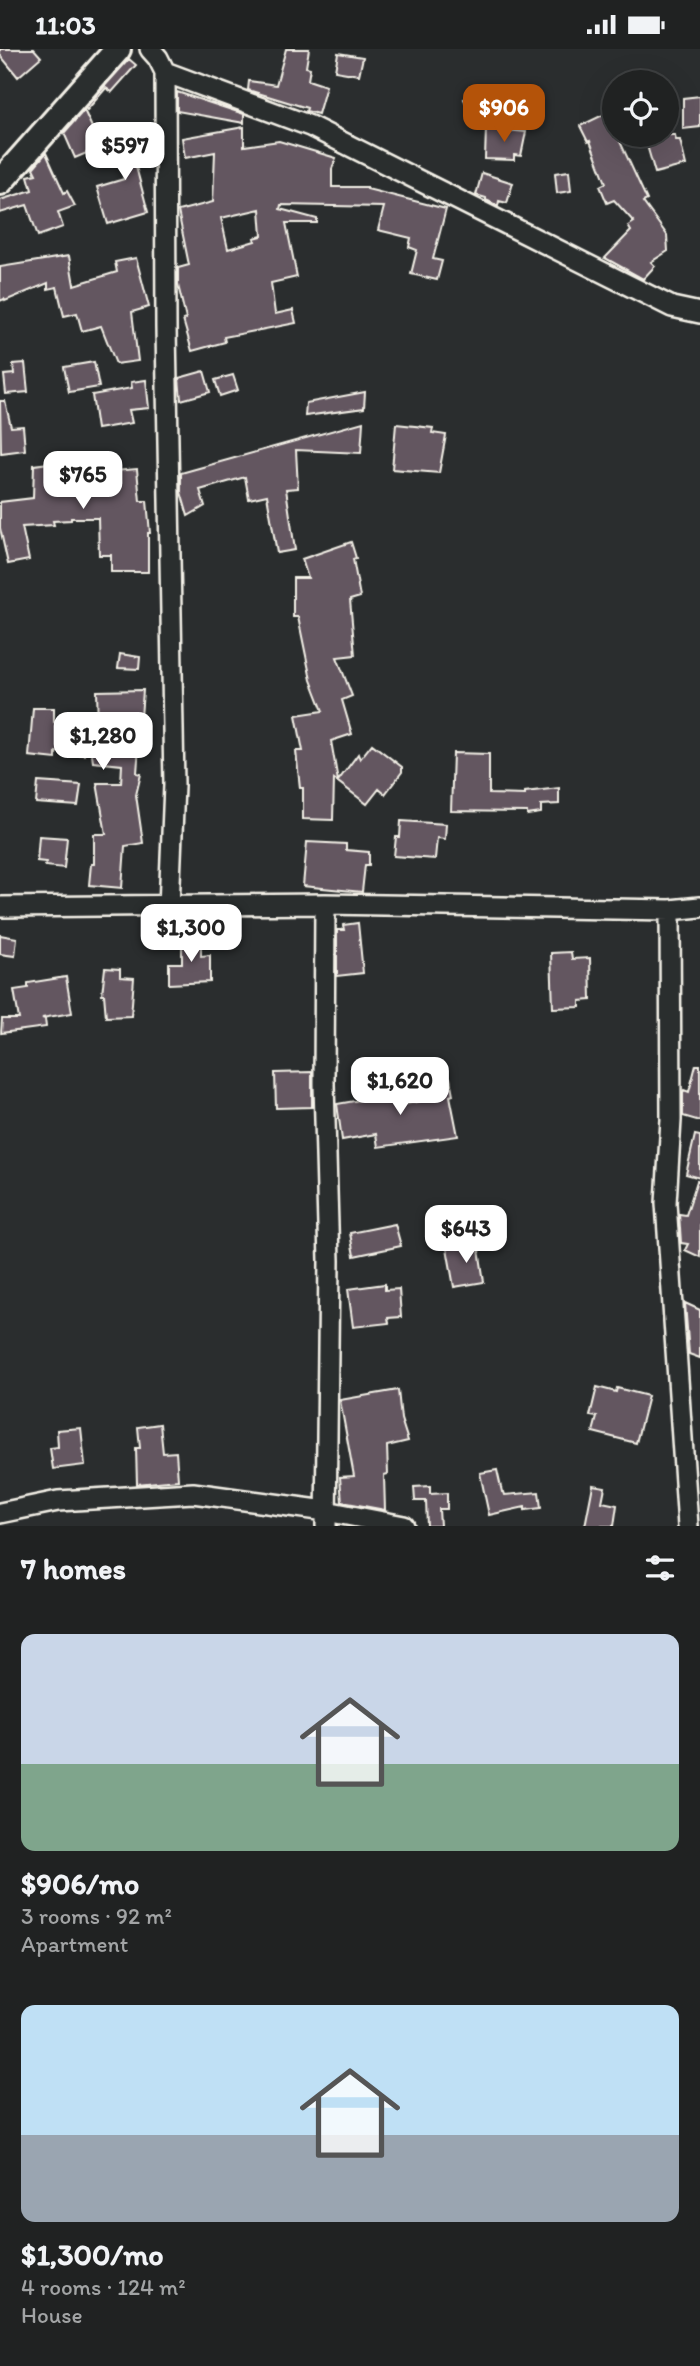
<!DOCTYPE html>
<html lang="en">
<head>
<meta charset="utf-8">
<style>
  body { margin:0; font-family:Itim,sans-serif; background:#2d2f2f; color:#f1f3f6; height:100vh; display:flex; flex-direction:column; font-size:26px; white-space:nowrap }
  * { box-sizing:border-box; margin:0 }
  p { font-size:23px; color:#a2a4a5 }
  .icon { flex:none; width:38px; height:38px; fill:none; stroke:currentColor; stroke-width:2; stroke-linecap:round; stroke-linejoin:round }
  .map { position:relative; height:1477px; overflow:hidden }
  .details { display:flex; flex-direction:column; background:#202222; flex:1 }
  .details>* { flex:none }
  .fabs { position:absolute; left:602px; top:21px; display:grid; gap:14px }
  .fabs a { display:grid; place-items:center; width:77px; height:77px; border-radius:50%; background:#202222; box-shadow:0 7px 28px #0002,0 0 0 2px #3d3f40; font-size:35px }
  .price { position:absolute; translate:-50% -60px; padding:0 16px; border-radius:14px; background:#fff; color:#222; font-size:23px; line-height:46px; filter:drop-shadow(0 2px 4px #0008) }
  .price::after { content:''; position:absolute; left:50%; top:42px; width:21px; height:16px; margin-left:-10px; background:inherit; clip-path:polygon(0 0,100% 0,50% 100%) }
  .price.active { background:#b45309; color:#fff }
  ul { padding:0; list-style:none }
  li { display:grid; align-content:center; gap:14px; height:371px; padding:0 21px }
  li span { display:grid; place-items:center; height:217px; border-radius:14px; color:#555 }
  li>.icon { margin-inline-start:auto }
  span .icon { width:126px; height:126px; fill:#fffc; stroke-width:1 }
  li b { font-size:30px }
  h2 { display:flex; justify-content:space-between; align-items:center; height:84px; padding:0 21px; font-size:30px }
  .status { display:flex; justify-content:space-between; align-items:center; height:49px; padding:0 35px; background:#202222; direction:ltr }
  .status svg { height:19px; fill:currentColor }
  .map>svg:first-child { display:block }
  .building { fill:#645661; stroke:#f4f1e8; stroke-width:2; fill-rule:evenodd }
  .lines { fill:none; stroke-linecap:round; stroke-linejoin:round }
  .minor-casing { stroke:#f4f1e8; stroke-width:24 }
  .major-casing { stroke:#f4f1e8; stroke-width:30 }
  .minor { stroke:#2a2d2e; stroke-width:19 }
  .major { stroke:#2a2d2e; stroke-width:24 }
</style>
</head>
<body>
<div class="status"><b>11:03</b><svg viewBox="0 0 49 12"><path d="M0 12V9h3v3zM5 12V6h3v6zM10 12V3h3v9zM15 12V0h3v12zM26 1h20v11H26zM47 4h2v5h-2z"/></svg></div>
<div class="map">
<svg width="700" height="1477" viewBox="0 0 700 1477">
  <rect width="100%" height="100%" fill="#2a2d2e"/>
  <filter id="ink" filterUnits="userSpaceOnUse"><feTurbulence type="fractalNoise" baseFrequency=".0143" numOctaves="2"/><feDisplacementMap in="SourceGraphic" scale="14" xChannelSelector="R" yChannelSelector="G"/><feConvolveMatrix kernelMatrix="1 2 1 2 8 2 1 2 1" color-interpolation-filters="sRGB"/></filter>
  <g filter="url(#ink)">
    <!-- building -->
    <path class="building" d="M0 0H34L41 8 18 28 0 6Z
      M286 0H309L306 18 310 19 308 31 326 37 318 65 306 62 307 59 248 41 249 32 276 36Z
      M338 4 363 8 359 26 335 22Z
      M129 10 136 16 112 43 106 39 87 61 85 59Z
      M486 40 496 62 474 72 464 50Z
      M177 43 244 65V74L177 62Z
      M700 47V78L683 80V49Z
      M84 61 101 98 75 109 64 84Z
      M609 63 614 74V86H617L647 151 643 153 667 186 668 202 651 213 655 217 643 230 605 209 631 182 628 177 634 173 614 151 607 154 600 137 606 134 590 92 588 93 580 77Z
      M244 78V97L279 92 336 109 332 120V138H367V140L446 160 433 210 442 212 437 231 411 225 417 201 409 198 411 189 378 181 384 158 281 156 280 160 317 170V174H286L297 228 271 234 275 265 293 261 296 274 224 288 225 293 192 302 183 271 186 270 178 236V219L189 216 178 162 213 153 215 103 185 109 182 89ZM260 160 262 187 254 189 255 192 228 200 221 169Z
      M486 79 526 83 521 107 514 106V111L485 110Z
      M137 82 145 111 135 114 148 163 108 175 97 138 124 130 112 89Z
      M644 86H675L676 91H680L686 116 655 124Z
      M46 104 64 144 67 142 75 157 58 163 63 178 38 187 27 156 0 164V151L32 141 28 127 36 125 33 119Z
      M569 122 571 142 557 144 555 124Z
      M482 124 513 134 507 154 499 152 498 157 486 151V149L476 146Z
      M69 207 74 236 117 223 115 213 136 209 149 258 132 263 138 312 116 315 101 277 82 282 77 264 64 267 57 238 48 240V234L5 252 4 250 0 252V218Z
      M94 313 99 338 69 343 64 318Z
      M25 314 28 343 6 345 4 326 14 325 13 315Z
      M204 322 210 343 181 351 179 329Z
      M233 326 238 341 220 347 215 331Z
      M146 331 149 359 129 361 132 374 97 380 92 346 132 339 131 333Z
      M365 343 364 359 305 367 306 354Z
      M0 352H5L11 378 23 377 25 401 1 404Z
      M363 373 361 404 296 401 298 439 286 440 295 501 277 504 267 446 249 450 245 428 200 441 205 457 188 467 181 443V424Z
      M396 375 433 379 432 384 446 386 439 424 392 420Z
      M80 410V417L102 415 103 423 137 420 140 452H147L150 484H148V523H111V506H99L98 469H71V471L53 472 54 476 22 478 29 511 8 515 0 479V453L33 449 34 416Z
      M351 493 356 509 353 510 360 548 350 551 355 606 337 608 352 647 342 651 352 685 331 692 338 732 358 705 360 710 372 695 402 718V723L385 745 379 740 367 755 334 730 333 771 303 770V739H300L296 702H303L296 666 323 662 311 631 298 568H293V529H308L302 510Z
      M120 605 140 608 139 620 118 619Z
      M143 641 137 724 141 725 136 746 143 794 125 797 122 839 89 836 91 815H94V785H106L97 734H121L122 716 93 713 88 676 84 706 56 703V710L29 707 33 659H54V673L98 677 97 642Z
      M453 704 489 705V745L525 746V743L559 739V755L541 756V764L527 766V763L451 762Z
      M38 733 81 736 78 757 36 754Z
      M401 772 446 775 445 790 437 789 435 810 394 807 396 788H400Z
      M39 787 67 789 64 819 45 817 46 813 37 812Z
      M307 793 346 795V801L369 803V816H365L362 843 303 837Z
      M358 874 363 924 337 927V881H344L343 876Z
      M0 886 17 889 15 907 0 905Z
      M201 886V907L210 906V933L169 935V914H182V887Z
      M571 903 572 910 590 909 591 951 580 952V958L553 959 551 904Z
      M105 919 120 920V928L134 929 131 967 106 968 104 945H102Z
      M66 928 72 964 42 969 45 970 46 978 1 984 2 970H19L14 941 28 939V934Z
      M696 1016H700V1072L683 1067V1043L684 1041 689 1043Z
      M312 1023V1058L276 1059 275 1024Z
      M450 1029 453 1046 450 1047 458 1087 378 1098 376 1085 342 1091 337 1055 378 1048 377 1044 403 1039 406 1055 431 1050 439 1047 437 1031Z
      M695 1086 700 1087V1129L686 1125Z
      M697 1132 700 1133V1208L685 1201 688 1195 681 1194 679 1165 686 1166Z
      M395 1175 401 1197 354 1207 350 1184Z
      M478 1194 484 1233 454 1238 447 1199Z
      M385 1235V1241L399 1240 401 1268 388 1269 389 1274 353 1278 348 1240Z
      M685 1254 700 1261V1309L689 1305Z
      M597 1338 616 1343 617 1339 648 1347 636 1394 593 1383 597 1368 590 1367Z
      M398 1341 401 1370 408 1392 387 1397 388 1425 384 1426 385 1461 342 1453 340 1428 354 1427 340 1351Z
      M160 1375 163 1404 176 1403 178 1431 137 1435 136 1399H140L138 1378Z
      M81 1379 85 1416 53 1420 50 1399 58 1398 57 1381Z
      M497 1421 502 1443H504L505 1446 539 1443 541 1459 525 1461V1458L489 1466 480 1424Z
      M593 1436 605 1438 602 1453 617 1456 614 1477H585Z
      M430 1437V1445L447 1444V1460H439L440 1477H427L426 1452H415L414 1438Z"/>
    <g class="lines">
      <defs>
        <path id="minor" d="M150 0 158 9 165 23 166 279 174 736 169 858
          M165 23 310 77 672 258 700 264
          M325 855 324 1035 329 1212 326 1477
          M0 858 325 855 670 861 700 858
          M670 861 671 1071 666 1154 688 1477
          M0 1464 58 1452 193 1444 326 1462 404 1477"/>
        <path id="major" d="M0 133 118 0"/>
      </defs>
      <!-- minor casing -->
      <use href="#minor" class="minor-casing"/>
      <!-- major casing -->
      <use href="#major" class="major-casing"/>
      <!-- minor -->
      <use href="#minor" class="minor"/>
      <!-- major -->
      <use href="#major" class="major"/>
    </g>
  </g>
</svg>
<div class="fabs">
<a><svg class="icon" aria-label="locate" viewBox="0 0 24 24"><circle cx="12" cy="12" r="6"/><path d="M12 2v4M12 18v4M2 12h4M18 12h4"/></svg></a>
</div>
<b class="price active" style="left:504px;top:95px">$906</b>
<b class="price" style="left:125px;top:133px">$597</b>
<b class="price" style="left:83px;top:462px">$765</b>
<b class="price" style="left:103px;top:723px">$1,280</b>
<b class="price" style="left:191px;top:915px">$1,300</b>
<b class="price" style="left:400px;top:1068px">$1,620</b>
<b class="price" style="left:466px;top:1216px">$643</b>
</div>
<section class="details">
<h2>7 homes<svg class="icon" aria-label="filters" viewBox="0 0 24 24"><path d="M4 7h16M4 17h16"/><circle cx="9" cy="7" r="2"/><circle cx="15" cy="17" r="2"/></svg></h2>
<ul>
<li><span style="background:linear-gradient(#c9d6e8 60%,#7fa58c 0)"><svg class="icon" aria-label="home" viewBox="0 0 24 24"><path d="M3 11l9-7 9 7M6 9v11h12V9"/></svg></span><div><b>$906/mo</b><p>3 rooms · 92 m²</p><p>Apartment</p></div></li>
<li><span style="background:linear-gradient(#bfe0f5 60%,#9aa5b1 0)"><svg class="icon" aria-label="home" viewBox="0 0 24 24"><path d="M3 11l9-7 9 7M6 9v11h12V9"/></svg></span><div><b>$1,300/mo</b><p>4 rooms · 124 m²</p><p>House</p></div></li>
</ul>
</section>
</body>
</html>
